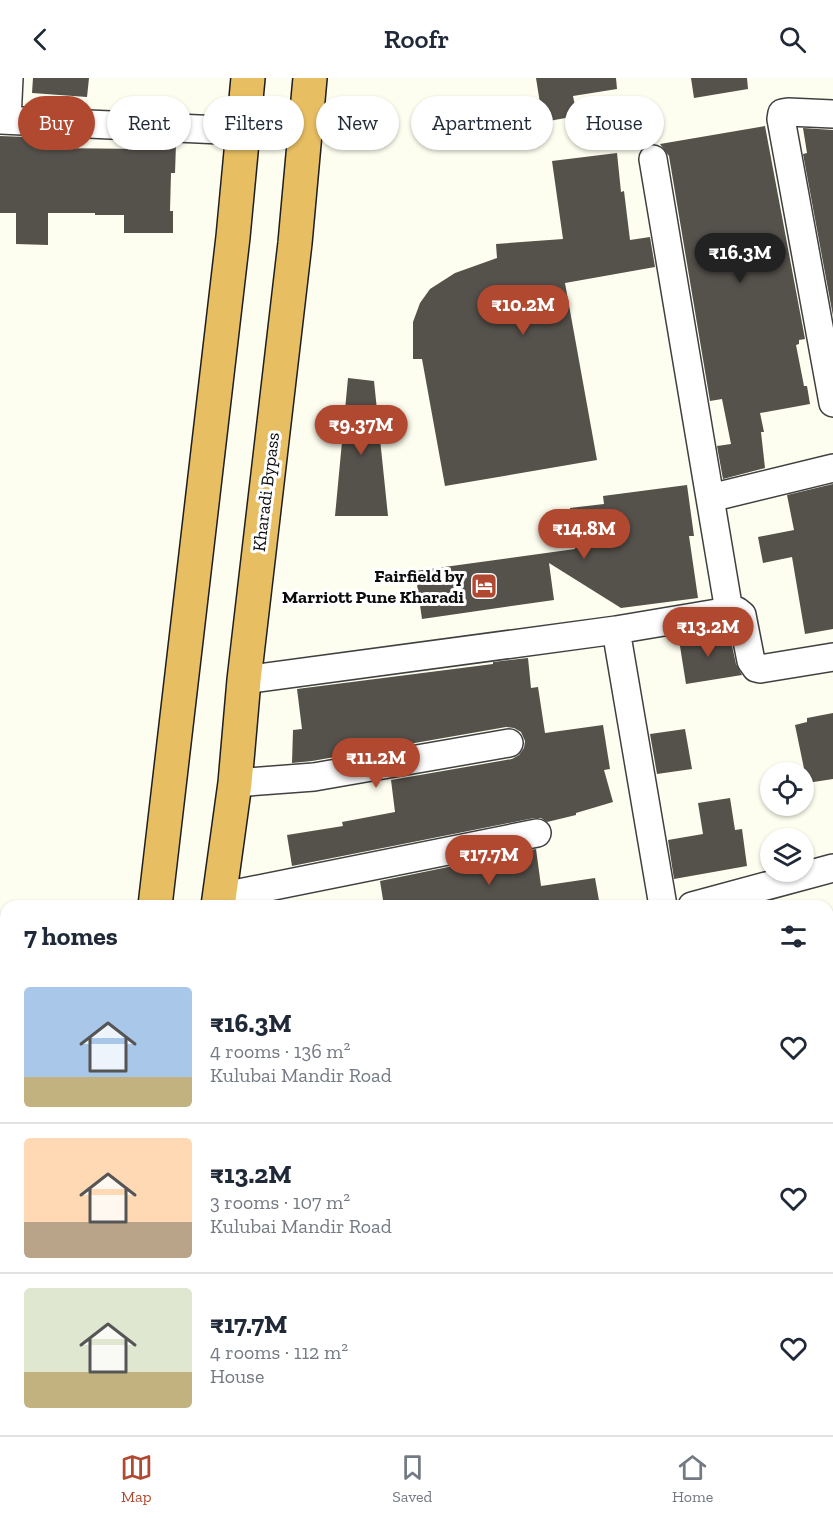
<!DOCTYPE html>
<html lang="en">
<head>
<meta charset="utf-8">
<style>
  body { margin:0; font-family:"Zilla Slab",serif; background:#f6f6f7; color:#1f2937; height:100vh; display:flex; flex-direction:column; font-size:22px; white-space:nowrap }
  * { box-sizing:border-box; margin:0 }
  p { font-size:20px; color:#747a83 }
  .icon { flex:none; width:33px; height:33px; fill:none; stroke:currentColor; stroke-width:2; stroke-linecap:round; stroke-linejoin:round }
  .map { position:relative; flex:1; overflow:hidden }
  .sheet { position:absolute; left:0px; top:822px; width:834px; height:536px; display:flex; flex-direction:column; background:#fff; border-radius:18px 18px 0 0; box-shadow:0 2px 4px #0004 }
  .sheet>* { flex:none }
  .guide { position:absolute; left:18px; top:18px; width:798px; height:54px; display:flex; gap:12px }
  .fabs { position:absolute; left:760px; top:684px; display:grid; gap:12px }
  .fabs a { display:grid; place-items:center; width:54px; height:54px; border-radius:50%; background:#fff; box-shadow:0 2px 4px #0004; font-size:30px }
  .price { position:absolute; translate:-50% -51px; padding:0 14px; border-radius:21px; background:#b14931; color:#fff; font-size:20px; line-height:39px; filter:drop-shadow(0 2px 3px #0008) }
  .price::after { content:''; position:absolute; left:50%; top:36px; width:18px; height:14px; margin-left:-9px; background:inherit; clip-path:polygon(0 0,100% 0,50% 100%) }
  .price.on { background:#222; color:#fff }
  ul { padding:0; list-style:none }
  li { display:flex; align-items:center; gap:18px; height:150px; padding:0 24px }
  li+li { border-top:2px solid #e0e1e3 }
  li span { display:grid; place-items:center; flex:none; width:168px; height:120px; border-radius:6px; color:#555 }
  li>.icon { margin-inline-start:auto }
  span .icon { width:72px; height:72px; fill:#fffc; stroke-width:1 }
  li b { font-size:26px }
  h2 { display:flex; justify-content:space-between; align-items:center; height:72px; padding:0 24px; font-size:26px }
  .pill { padding:0 21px; border-radius:27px; background:#fff; box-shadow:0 2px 4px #0004; font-size:21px; line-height:54px }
  .pill.on { background:#b14931; color:#fff }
  header { display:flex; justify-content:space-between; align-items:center; height:78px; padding:0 24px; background:#fff; font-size:27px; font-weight:600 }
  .dock { display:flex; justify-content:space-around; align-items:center; height:84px; border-top:2px solid #e0e1e3; background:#fff; font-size:16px; color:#747a83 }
  .dock a { display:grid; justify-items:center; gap:3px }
  .dock .on { color:#b14931 }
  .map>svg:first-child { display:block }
  .building { fill:#55514b }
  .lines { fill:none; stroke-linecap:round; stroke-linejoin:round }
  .street-casing { stroke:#404040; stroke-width:30 }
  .highway-casing { stroke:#1e1e1e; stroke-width:36 }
  .street { stroke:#fff; stroke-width:27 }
  .highway { stroke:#e8be63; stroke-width:33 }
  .labels { text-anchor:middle; stroke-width:6; stroke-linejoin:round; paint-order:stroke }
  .street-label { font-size:18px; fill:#0d0d0d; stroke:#fff }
  .poi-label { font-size:18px; font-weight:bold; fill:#0d0d0d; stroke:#fff; text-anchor:end }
</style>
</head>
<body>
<header><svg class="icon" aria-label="back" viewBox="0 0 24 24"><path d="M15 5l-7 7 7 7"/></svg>Roofr<svg class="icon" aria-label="search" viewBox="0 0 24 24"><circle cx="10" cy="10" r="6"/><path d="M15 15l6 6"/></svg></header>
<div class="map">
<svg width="833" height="1357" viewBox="0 0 833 1357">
  <rect width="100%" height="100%" fill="#fdfeef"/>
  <!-- building -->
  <path class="building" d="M33 0H89L87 19 32 15Z
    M536 0H616L617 11 573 18 577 38 543 44Z
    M691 0H747L748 11 694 20Z
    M765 48 805 261 799 262V266L796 267 804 308H807L810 326 760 335 764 354H761L765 390 723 401 717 368 731 366 722 321 710 323 669 78 660 66Z
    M803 50 833 52V238L803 76 807 75Z
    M0 58 54 60 53 70 142 71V64L176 66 175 95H171L170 133H173V155H124V137H95V135H48V167L16 166V135H0Z
    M617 75 621 114 624 113 630 162 650 159 655 189 565 205 597 382 445 408 422 281H413V244L420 225 430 211 455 195 497 180 496 166 563 161 552 83Z
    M348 300 374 303 388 438H335Z
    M833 406V551L805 556 792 479 763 485 758 459 794 452 787 417Z
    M687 407 694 458H689L698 520 621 530 549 485 554 522 422 541 415 493 575 471 570 430 604 426 603 418Z
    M729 554 736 586 742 597 686 606 679 562Z
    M528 580 531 610 538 609 545 655 603 647 610 691 604 692 613 724 576 735V737L547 744 541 740H534L292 788 287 757 343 748 342 744 395 734 391 702 512 681 519 677 524 670 525 663 521 654 514 650 506 649 312 683 292 685 293 652 302 651 297 611 493 586V584Z
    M833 635V701L807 705 795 647 807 644V640Z
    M685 651 692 691 657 696 650 656Z
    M730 720 735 752 742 751 747 788 674 801 668 762 703 756 698 725Z
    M536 771 541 808 595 800 600 828H427V824L384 828 380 803Z"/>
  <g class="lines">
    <defs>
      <path id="street" d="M833 36 788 34 782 35 781 41 833 325
        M0 42 243 53
        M7 42 9 0
        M653 81 729 533
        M710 420 833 390
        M616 552 663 828
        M244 602 616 552 729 533H737L742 537 751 583 756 590 760 591 833 579
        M235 705 314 699 509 665
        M219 819 537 755
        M692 828 833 790
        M828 941 833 940
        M828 1073H833
        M419 1357V1352
        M553 1357V1352
        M675 1357V1352
        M788 1357V1352"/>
      <path id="highway" d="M155 828 233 159 248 0
        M218 828 235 705 244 602 295 165 310 0
        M94 1357V1352
        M157 1357V1352"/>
    </defs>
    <!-- street casing -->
    <use href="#street" class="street-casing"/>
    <!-- highway casing -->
    <use href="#highway" class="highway-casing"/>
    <!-- street -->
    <use href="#street" class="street"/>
    <!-- highway -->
    <use href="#highway" class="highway"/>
  </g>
  <!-- icons -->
  <defs>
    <symbol id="hotel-square" viewBox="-11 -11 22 22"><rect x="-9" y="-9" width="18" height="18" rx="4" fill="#b14931" stroke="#fff"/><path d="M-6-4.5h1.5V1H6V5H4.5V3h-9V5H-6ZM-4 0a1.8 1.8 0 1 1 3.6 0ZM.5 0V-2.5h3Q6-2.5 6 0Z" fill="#fff"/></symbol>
  </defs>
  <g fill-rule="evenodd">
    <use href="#hotel-square" x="469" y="493" width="30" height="30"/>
  </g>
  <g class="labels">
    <!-- street labels -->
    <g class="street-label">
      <text transform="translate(266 414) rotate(-83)" y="6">Kharadi Bypass</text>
    </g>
    <!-- poi labels -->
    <g class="poi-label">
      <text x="464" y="504">Fairfield by<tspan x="464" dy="21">Marriott Pune Kharadi</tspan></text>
    </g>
  </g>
</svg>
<div class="fabs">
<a><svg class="icon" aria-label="locate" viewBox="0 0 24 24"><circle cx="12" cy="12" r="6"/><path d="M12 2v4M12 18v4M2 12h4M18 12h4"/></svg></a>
<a><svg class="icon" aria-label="layers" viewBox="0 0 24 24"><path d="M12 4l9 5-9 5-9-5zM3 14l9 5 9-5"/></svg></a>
</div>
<b class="price on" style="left:740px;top:206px">₹16.3M</b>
<b class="price" style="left:523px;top:258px">₹10.2M</b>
<b class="price" style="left:361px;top:378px">₹9.37M</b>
<b class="price" style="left:584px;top:482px">₹14.8M</b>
<b class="price" style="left:708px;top:580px">₹13.2M</b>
<b class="price" style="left:376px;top:711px">₹11.2M</b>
<b class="price" style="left:489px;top:808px">₹17.7M</b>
<div class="guide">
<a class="pill on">Buy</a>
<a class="pill">Rent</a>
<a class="pill">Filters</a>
<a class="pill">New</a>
<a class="pill">Apartment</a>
<a class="pill">House</a>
</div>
<section class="sheet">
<h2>7 homes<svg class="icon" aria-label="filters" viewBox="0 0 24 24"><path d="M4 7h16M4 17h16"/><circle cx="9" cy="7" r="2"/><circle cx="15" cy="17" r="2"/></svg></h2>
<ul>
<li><span style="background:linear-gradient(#a9c7e8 75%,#c2b280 0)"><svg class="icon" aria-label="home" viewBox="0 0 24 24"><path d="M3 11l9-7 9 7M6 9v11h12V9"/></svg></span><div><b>₹16.3M</b><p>4 rooms · 136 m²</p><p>Kulubai Mandir Road</p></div><svg class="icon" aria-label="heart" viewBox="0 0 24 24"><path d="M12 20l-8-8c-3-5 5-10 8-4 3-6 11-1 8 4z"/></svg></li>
<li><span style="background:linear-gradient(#ffd9b3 70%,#b9a48a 0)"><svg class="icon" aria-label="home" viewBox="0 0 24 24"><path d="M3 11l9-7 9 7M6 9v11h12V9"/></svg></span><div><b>₹13.2M</b><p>3 rooms · 107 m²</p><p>Kulubai Mandir Road</p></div><svg class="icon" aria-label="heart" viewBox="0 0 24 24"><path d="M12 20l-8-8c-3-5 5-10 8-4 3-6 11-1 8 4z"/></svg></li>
<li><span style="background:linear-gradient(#dfe7d0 70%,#c2b280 0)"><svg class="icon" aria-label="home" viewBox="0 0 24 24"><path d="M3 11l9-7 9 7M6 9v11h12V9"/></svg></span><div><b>₹17.7M</b><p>4 rooms · 112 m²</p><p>House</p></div><svg class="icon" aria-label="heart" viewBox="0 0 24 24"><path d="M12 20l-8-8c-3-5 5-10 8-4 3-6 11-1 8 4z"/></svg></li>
</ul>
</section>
</div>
<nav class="dock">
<a class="on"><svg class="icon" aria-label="map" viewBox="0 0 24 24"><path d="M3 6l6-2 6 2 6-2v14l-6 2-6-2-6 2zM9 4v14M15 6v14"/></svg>Map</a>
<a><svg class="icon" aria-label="saved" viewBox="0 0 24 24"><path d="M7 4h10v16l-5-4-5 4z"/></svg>Saved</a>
<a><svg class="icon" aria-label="home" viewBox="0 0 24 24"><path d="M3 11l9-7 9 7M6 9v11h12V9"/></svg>Home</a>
</nav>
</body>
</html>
